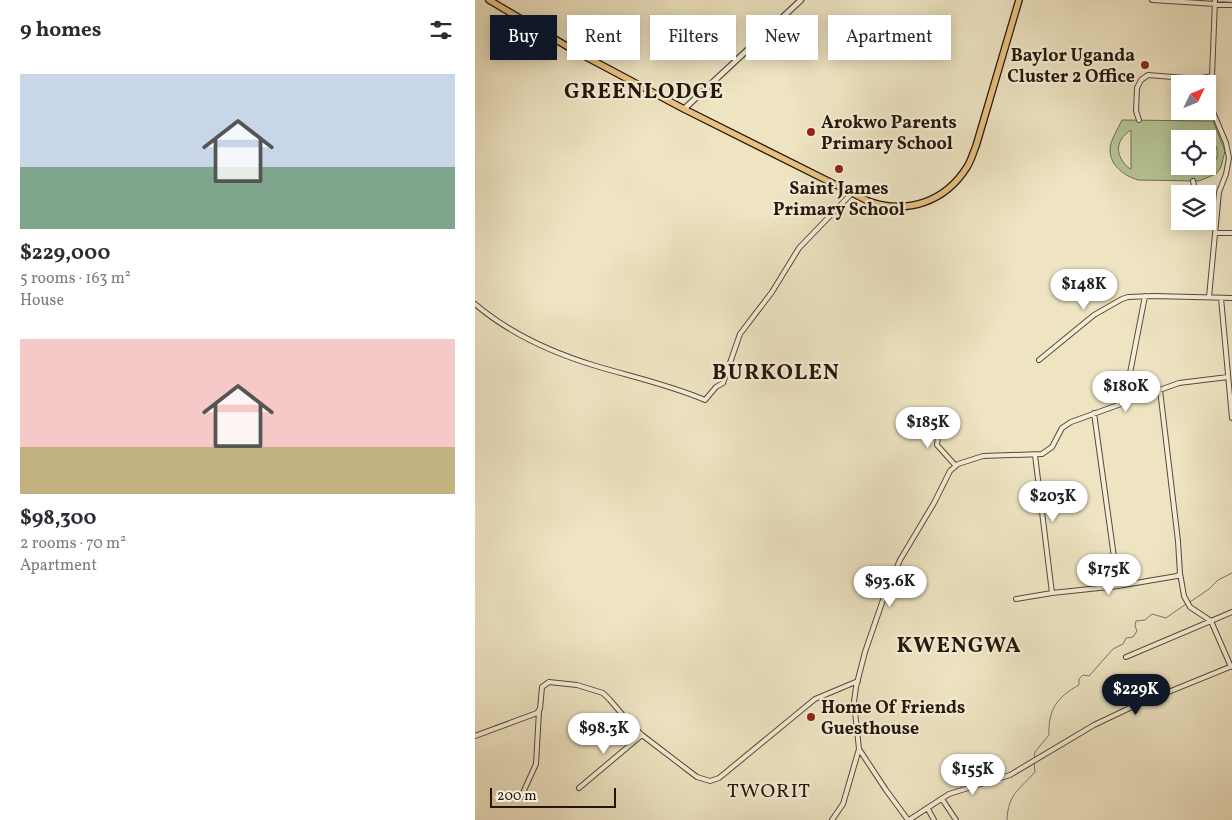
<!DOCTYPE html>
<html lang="en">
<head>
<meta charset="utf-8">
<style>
  body { margin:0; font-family:Vollkorn,serif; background:#f7f7f7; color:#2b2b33; height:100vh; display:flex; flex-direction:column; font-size:19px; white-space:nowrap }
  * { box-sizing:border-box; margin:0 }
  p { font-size:16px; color:#7c7c81 }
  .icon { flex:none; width:28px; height:28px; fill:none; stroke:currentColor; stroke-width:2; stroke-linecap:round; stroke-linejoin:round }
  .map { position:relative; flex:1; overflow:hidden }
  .sheet { display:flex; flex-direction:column; background:#fff; width:475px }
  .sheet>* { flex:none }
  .banner { position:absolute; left:15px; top:15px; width:475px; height:45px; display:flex; gap:10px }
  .needle { width:32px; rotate:47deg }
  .tools { position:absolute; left:696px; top:75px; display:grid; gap:10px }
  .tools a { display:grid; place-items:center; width:45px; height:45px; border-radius:0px; background:#fff; box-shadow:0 2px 12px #0003; font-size:25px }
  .scale { position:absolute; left:15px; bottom:12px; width:126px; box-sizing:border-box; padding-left:5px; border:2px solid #23160b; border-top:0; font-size:14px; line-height:18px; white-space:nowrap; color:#23160b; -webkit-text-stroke:4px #f4edd7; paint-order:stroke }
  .price { position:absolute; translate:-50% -42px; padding:0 11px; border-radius:18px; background:#fff; color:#222; font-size:16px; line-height:32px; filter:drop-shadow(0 1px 2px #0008) }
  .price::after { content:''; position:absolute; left:50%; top:30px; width:15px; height:11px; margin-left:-8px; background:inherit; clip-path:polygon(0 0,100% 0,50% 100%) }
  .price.current { background:#111827; color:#fff }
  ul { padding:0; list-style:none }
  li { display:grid; align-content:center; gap:10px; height:265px; padding:0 20px }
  li span { display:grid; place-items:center; height:155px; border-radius:0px; color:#555 }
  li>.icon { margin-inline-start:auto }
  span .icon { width:90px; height:90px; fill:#fffc; stroke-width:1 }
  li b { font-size:21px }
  h2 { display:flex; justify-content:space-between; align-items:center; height:60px; padding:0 20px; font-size:21px }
  .tag { padding:0 18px; border-radius:0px; background:#fff; box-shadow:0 2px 12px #0003; font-size:18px; line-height:45px }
  .tag.current { background:#111827; color:#fff }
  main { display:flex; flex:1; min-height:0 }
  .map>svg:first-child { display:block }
  .green { fill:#b6c595; stroke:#6c6e50; fill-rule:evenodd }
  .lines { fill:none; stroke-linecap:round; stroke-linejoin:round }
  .stream { stroke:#6b7a74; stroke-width:1 }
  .minor-casing { stroke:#564a39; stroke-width:6 }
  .tertiary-casing { stroke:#564a39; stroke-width:7 }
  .primary-casing { stroke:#23160b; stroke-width:8 }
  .minor { stroke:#f4edd7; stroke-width:4 }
  .tertiary { stroke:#f4edd7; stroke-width:4.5 }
  .primary { stroke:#e7c281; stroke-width:5.5 }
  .poi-dot { fill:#8f2418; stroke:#f4edd7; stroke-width:2 }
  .labels { text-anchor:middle; stroke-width:4.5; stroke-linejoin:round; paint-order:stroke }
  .poi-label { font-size:18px; font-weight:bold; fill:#23160b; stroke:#f4edd7; text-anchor:start }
  .quarter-label { font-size:20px; letter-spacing:1px; fill:#23160b; stroke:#f4edd7 }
  .district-label { font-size:22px; font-weight:bold; letter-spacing:1px; fill:#23160b; stroke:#f4edd7 }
</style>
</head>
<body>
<main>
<section class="sheet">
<h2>9 homes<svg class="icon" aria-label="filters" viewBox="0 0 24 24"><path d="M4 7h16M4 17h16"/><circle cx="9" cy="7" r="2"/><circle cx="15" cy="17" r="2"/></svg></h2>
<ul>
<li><span style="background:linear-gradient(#c9d6e8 60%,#7fa58c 0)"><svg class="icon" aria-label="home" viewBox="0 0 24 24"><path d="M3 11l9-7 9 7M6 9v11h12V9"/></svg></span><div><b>$229,000</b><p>5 rooms · 163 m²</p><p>House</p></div></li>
<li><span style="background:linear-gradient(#f6c9c9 70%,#c2b280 0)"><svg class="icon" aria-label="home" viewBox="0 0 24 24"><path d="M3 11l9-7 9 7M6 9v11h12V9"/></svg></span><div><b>$98,300</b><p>2 rooms · 70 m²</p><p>Apartment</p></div></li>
</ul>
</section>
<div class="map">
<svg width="757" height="820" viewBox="0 0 757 820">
  <rect width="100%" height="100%" fill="#eee4c2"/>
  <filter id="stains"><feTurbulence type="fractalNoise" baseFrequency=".004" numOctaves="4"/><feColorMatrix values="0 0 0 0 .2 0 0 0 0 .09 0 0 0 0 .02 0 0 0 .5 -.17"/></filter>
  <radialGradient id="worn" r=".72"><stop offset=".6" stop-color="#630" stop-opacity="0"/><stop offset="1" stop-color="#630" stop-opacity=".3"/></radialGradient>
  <!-- green -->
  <path class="green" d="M647 120 738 121 750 151 746 167 741 174 724 181 663 180C650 176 635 166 635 150 635 140 643 129 647 120ZM656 130V169H655C640 157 639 141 656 130ZM728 131C744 143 750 161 728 171V166H705V139H728Z"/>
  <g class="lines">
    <!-- stream -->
    <path class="stream" d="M715 602 734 589 743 580 757 573
      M559 759 560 752 574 735C573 710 582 697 604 685V679L608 675 614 676 638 649 648 644 651 638 658 637 662 631 660 626 661 621 670 620 677 614 691 618 711 604
      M532 820C533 794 544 790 560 772L559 763"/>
    <defs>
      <path id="minor" d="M677 0 757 5
        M664 120 661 111 662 88 666 80 673 75 722 79 737 76
        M718 181 721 194
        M732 220 740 228
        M740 233H757
        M734 297 744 192 751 174 754 158 751 143 738 112 737 76 740 0
        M746 298 757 418
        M0 304C34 333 78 353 121 366 158 377 195 385 230 400L241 387 248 383 265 334 297 292 324 248 377 193
        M564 360 619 315 647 299 653 297 679 296 757 298
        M649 404 670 296
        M619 413 643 586
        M465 420 462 445 480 465
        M560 455 577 593
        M705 573 709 596 715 607 736 621 756 667
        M541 599 577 593 643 586 702 576 705 574 703 541 685 390
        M651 657 757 612
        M0 736 62 713 65 709 67 687 74 682 102 685 128 693 135 700 152 720 167 735 222 777 235 781 244 778 340 699 383 681
        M384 749 411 790 433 820
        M104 788 167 735
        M46 797 61 764 64 711
        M467 799 481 820
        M453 809 459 820
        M357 820 368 804 384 749 379 702 381 687 390 652 409 597 425 560 459 503 475 471 483 464 508 456 567 454 577 447 587 428 596 422 704 383 753 377
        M434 820 474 794 535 775 619 725 659 706 757 666"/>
      <path id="tertiary" d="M209 109 326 0"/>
      <path id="primary" d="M14 0 100 51 209 109 393 201C432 215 470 202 492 167 496 161 498 153 501 146L544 0"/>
    </defs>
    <!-- minor casing -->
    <use href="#minor" class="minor-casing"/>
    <!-- tertiary casing -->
    <use href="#tertiary" class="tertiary-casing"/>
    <!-- primary casing -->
    <use href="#primary" class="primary-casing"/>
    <!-- minor -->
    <use href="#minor" class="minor"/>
    <!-- tertiary -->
    <use href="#tertiary" class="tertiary"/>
    <!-- primary -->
    <use href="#primary" class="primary"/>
  </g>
  <!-- markers -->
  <g class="poi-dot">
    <circle cx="670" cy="65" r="5"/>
    <circle cx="336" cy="132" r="5"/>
    <circle cx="364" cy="169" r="5"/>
    <circle cx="336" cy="717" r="5"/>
  </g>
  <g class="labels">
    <!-- poi labels -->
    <g class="poi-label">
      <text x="660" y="61" text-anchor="end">Baylor Uganda<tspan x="660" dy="21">Cluster 2 Office</tspan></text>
      <text x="346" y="128">Arokwo Parents<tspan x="346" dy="21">Primary School</tspan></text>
      <text x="364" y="194" text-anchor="middle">Saint James<tspan x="364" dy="21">Primary School</tspan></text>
      <text x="346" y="713">Home Of Friends<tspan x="346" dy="21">Guesthouse</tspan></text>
    </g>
    <!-- quarter labels -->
    <g class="quarter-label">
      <text x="294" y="797">TWORIT</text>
    </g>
    <!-- district labels -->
    <g class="district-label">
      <text x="169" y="98">GREENLODGE</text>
      <text x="301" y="379">BURKOLEN</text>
      <text x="484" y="652">KWENGWA</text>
    </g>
  </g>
  <rect width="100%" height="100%" filter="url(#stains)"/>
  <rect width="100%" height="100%" fill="url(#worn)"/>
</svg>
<div class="tools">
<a><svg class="needle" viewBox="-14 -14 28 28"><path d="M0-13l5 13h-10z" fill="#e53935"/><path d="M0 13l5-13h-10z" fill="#7c7c81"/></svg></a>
<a><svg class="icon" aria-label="locate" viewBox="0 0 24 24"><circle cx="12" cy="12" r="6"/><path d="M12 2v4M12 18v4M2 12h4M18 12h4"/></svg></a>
<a><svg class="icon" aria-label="layers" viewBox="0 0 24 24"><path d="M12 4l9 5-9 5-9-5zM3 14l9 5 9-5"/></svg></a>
</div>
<div class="scale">200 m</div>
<b class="price" style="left:609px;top:311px">$148K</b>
<b class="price" style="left:651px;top:413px">$180K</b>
<b class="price" style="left:453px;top:449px">$185K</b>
<b class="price" style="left:578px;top:523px">$203K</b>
<b class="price" style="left:634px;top:596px">$175K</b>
<b class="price" style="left:415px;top:608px">$93.6K</b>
<b class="price current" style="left:661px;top:716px">$229K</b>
<b class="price" style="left:129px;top:755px">$98.3K</b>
<b class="price" style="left:498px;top:796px">$155K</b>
<div class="banner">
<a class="tag current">Buy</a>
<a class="tag">Rent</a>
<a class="tag">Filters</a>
<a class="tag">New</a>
<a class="tag">Apartment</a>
</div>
</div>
</main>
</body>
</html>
